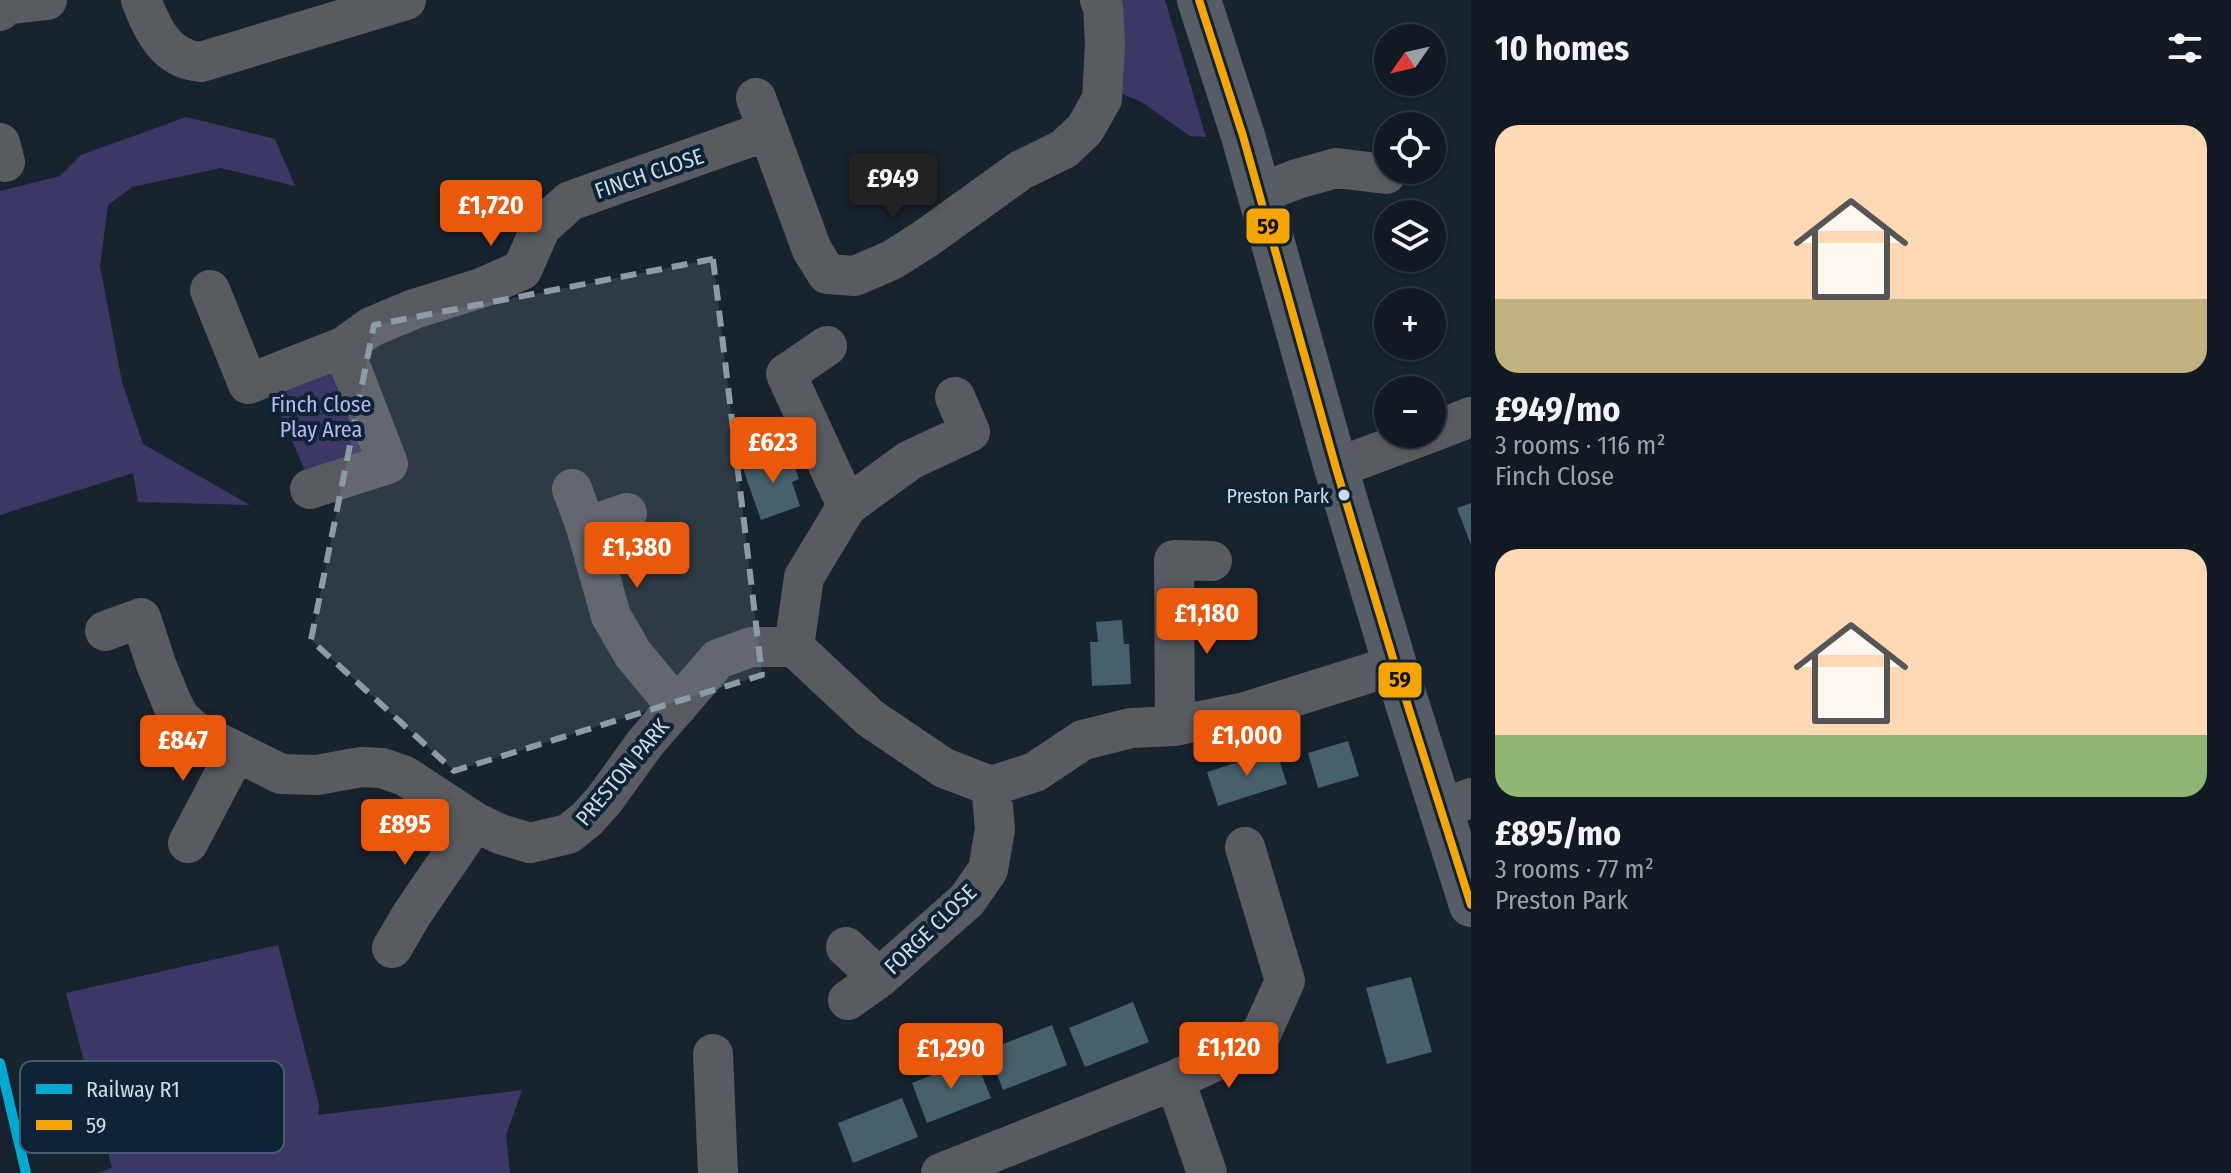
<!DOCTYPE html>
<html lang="en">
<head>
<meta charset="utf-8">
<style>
  body { margin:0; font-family:"Fira Sans Condensed",sans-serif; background:#1e272f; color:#f1f3f6; height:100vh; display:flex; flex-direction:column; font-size:30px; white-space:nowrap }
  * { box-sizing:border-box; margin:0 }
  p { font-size:26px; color:#9ca1a5 }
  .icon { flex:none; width:44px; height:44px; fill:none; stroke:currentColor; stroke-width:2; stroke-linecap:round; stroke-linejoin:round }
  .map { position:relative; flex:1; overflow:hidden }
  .sheet { display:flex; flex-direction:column; background:#111a22; width:760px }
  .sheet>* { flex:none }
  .needle { width:52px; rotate:236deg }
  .tools { position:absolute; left:1374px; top:24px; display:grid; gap:16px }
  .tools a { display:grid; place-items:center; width:72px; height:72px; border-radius:50%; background:#111a22; box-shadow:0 2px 6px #0004,0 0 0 2px #303840; font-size:40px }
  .price { position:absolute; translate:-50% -68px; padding:0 18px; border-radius:8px; background:#ea580c; color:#fff; font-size:26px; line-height:52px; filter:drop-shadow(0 2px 4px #0008) }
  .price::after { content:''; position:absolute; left:50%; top:48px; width:24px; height:18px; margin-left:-12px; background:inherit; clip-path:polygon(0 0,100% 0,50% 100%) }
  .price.active { background:#222; color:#fff }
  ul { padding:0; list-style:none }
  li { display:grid; align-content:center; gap:16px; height:424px; padding:0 24px }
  li span { display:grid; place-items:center; height:248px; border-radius:24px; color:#555 }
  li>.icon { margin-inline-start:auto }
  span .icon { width:144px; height:144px; fill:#fffc; stroke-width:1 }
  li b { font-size:34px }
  h2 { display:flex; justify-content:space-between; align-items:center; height:96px; padding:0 24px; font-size:34px }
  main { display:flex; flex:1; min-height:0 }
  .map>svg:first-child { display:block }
  .green { fill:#3c3866 }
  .building { fill:#47616c }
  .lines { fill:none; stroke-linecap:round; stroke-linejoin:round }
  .minor { stroke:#585c61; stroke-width:40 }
  .major { stroke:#575d64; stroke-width:44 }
  .rail-casing { stroke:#525a60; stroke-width:9 }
  .rail { stroke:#0e2436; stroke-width:6; stroke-dasharray:18; stroke-linecap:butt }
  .bus-1-casing { stroke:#0e2436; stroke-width:14 }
  .bus-1 { stroke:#f7a600; stroke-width:8 }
  .rail-1-casing { stroke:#0e2436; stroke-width:16 }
  .rail-1 { stroke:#00a9ce; stroke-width:10 }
  .marked { fill:#8d9ba6; fill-opacity:0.2; stroke:#8d9ba6; stroke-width:6; stroke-dasharray:16 10; stroke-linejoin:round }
  .bus-dot { fill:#cddbe7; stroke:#0e2436; stroke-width:3 }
  .labels { text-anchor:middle; stroke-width:8; stroke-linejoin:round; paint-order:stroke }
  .bus-label { font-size:20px; fill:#cddbe7; stroke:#0e2436; text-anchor:end }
  .street-label { font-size:22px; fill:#cddbe7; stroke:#0e2436 }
  .park-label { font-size:22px; fill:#bbb6f0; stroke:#0e2436 }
  .key { fill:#0e2436; stroke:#475b6b; stroke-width:2 }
  .key-label { font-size:22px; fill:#cddbe7 }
  .line-badge { stroke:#0e2436; stroke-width:3 }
  .pale-badge-label { font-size:22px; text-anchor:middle; font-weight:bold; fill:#111 }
</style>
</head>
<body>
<main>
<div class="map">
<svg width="1471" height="1173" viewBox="0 0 1471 1173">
  <rect width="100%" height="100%" fill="#17232d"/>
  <!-- green -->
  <path class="green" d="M1111 0H1165L1206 137 1190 136 1140 101 1112 90Z
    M186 117 275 139 295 186 221 168 132 187 108 205 100 266 122 382 143 444 250 505 138 502 133 473 0 515V191L60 176 81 155Z
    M342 365 371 445 363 459 308 477 270 392Z
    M278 945 319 1105 318 1115 522 1090 506 1135 510 1173H97L112 1168 66 993Z"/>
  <!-- building -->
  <path class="building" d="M789 451 799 479 792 482 800 506 761 520 742 466Z
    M1471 503V545L1457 508Z
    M1122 620 1124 644H1129L1131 684 1092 686 1090 642H1098L1096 622Z
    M1348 741 1359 776 1318 788 1308 753Z
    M1276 750 1287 784 1218 806 1207 772Z
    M1411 977 1432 1052 1387 1064 1366 988Z
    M1133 1002 1149 1042 1085 1067 1069 1028Z
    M1052 1025 1067 1065 1003 1090 988 1050Z
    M975 1058 991 1098 927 1123 912 1083Z
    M902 1098 918 1137 853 1163 838 1123Z"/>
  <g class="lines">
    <!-- minor -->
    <path class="minor" d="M141 0C153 30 165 59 201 62L406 0
      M0 11 4 5 47 0
      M756 98 812 250 827 274 855 276 892 260 925 239 1021 170 1064 149 1085 129 1102 99 1105 43 1103 7 1100 0
      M0 143 5 162
      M1258 194 1297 179 1336 168 1386 174
      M210 290 248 384 343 347 371 327 414 309 481 288 522 270 541 227 570 201 767 131
      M827 346 786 374 847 506
      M1432 432 1471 417
      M1336 468 1427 434
      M310 489 388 464 343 347
      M572 489 586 527 611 616 633 654 677 707
      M586 527 627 513
      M105 631 141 618 156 664 172 703 180 718 193 730 281 774 317 775 361 767 382 768 405 776 475 822 500 834 530 843 568 834 587 819 604 800 646 742 718 659 751 647H794L870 718 944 768 991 786 1035 772 1083 740 1131 728 1175 726 1245 712 1395 665
      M794 647 804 577 847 506 910 460 970 432 955 397
      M1175 726 1174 560 1212 561
      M1440 809 1471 798
      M188 843 236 752
      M846 947 879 978
      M392 948 412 914 475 822
      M848 1000 879 978 967 900 988 870 995 829 991 786
      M713 1054 718 1173
      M1175 1080 1207 1173
      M941 1173 1175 1080 1222 1058 1261 1034 1285 981 1245 847"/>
    <!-- major -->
    <path class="major" d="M1199 0 1243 136 1336 468 1395 665 1471 905"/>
    <defs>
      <path id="rail" d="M0 1063 26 1173"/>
    </defs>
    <!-- rail casing -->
    <use href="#rail" class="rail-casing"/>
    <!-- rail -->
    <use href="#rail" class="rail"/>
    <defs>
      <path id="bus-1" d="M1199 0 1243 136 1336 468 1395 665 1471 905"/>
    </defs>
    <!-- bus-1 casing -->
    <use href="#bus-1" class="bus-1-casing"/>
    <!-- bus-1 -->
    <use href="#bus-1" class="bus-1"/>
    <defs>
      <path id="rail-1" d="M0 1063 26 1173"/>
    </defs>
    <!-- rail-1 casing -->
    <use href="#rail-1" class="rail-1-casing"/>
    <!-- rail-1 -->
    <use href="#rail-1" class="rail-1"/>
  </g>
  <!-- marked area -->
  <path class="marked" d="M713 259 762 675 454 771 311 640 374 325Z"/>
  <!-- markers -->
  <circle class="bus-dot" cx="1344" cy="495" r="7"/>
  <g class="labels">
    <!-- bus labels -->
    <g class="bus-label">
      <text x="1329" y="503">Preston Park</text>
    </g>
    <!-- street labels -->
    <g class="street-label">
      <text transform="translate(649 173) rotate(-19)" y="8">FINCH CLOSE</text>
      <text transform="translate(622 772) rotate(-50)" y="8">PRESTON PARK</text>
      <text transform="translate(930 929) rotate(-44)" y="8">FORGE CLOSE</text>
    </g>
    <!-- park labels -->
    <g class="park-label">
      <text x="321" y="412">Finch Close<tspan x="321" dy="25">Play Area</tspan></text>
    </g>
  </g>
  <!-- legend -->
  <rect x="20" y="1061" width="264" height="92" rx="12" class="key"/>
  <rect x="36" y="1084" width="36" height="10" fill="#00a9ce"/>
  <rect x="36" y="1120" width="36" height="10" fill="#f7a600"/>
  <g class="key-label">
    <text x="86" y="1097">Railway R1</text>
    <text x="86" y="1133">59</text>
  </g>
  <g class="line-badge">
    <rect x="1245" y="207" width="46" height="38" rx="8" fill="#f7a600"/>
    <rect x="1377" y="661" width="46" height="38" rx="8" fill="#f7a600"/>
  </g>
  <g class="pale-badge-label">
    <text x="1268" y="234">59</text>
    <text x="1400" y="687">59</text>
  </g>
</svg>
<div class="tools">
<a><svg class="needle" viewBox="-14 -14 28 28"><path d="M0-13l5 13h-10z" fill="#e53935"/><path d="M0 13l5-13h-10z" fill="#9ca1a5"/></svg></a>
<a><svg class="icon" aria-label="locate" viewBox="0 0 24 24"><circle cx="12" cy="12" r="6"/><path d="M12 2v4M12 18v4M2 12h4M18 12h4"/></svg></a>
<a><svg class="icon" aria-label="layers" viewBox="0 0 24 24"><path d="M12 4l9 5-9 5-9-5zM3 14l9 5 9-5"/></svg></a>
<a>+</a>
<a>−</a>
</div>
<b class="price active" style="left:893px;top:221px">£949</b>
<b class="price" style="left:491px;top:248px">£1,720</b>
<b class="price" style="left:773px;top:485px">£623</b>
<b class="price" style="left:637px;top:590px">£1,380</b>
<b class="price" style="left:1207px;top:656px">£1,180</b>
<b class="price" style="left:1247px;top:778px">£1,000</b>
<b class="price" style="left:183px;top:783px">£847</b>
<b class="price" style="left:405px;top:867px">£895</b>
<b class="price" style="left:1229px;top:1090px">£1,120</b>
<b class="price" style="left:951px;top:1091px">£1,290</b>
</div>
<section class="sheet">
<h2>10 homes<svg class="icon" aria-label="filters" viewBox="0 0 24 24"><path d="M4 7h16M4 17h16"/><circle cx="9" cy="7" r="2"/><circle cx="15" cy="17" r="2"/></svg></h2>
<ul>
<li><span style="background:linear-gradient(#ffd9b3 70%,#c2b280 0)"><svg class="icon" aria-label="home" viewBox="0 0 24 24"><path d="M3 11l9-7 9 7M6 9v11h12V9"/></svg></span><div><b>£949/mo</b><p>3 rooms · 116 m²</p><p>Finch Close</p></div></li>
<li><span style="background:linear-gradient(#ffd9b3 75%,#8fb573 0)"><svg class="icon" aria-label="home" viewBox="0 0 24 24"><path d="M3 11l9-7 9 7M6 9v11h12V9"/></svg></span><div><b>£895/mo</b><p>3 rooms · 77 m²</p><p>Preston Park</p></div></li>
</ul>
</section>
</main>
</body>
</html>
